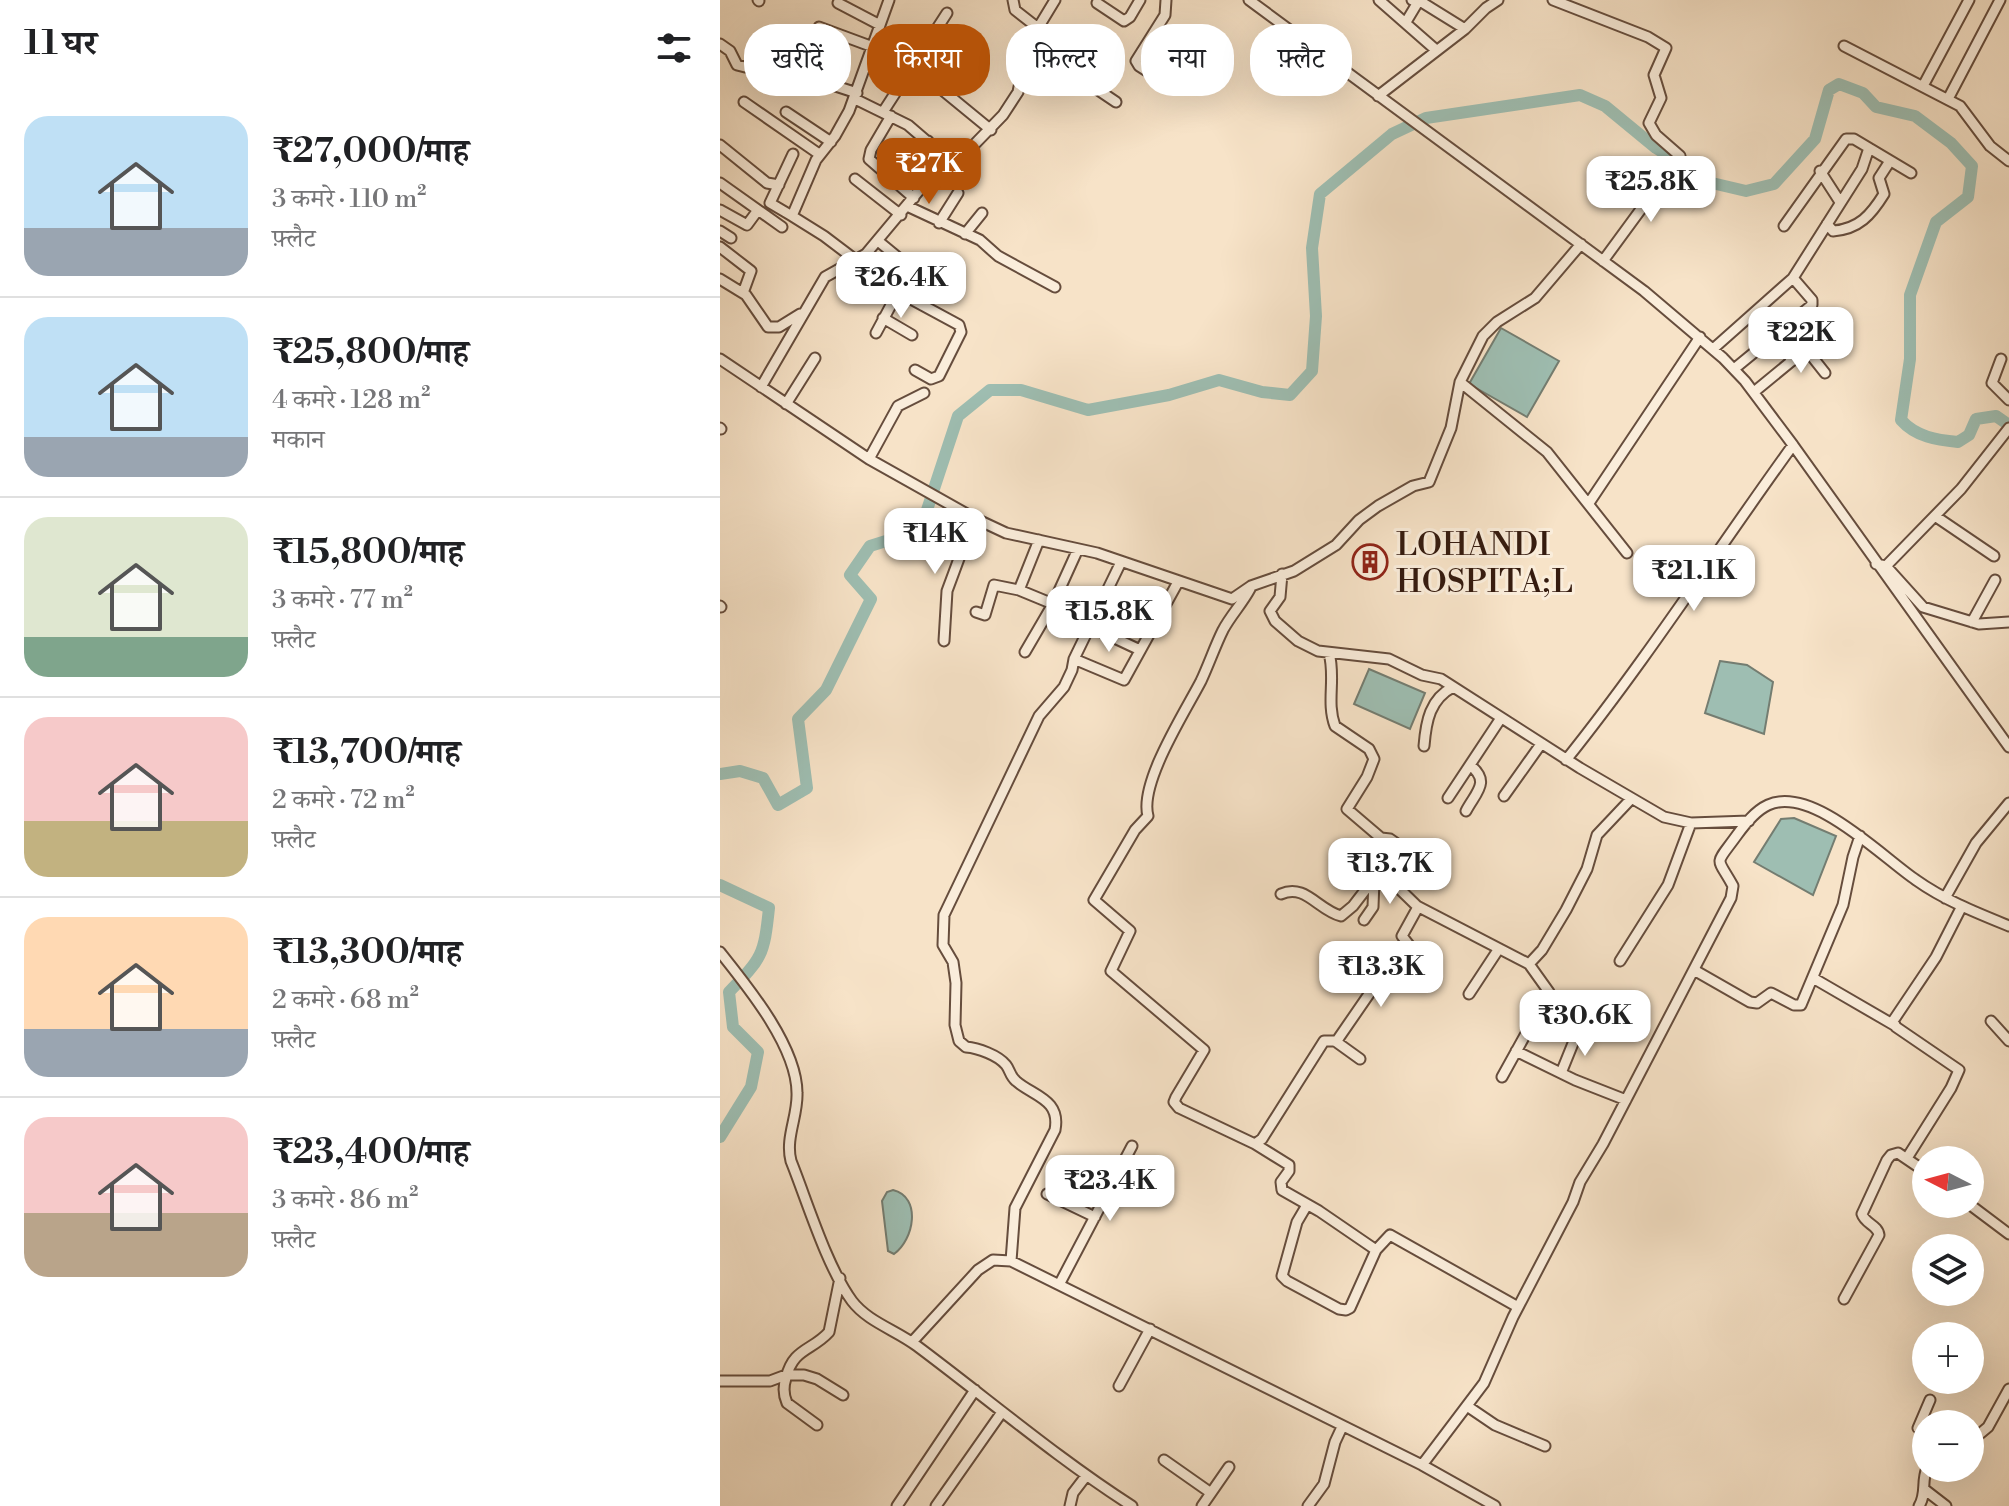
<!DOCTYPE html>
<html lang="hi">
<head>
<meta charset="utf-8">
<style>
  body { margin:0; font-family:"Libre Bodoni","Noto Serif Devanagari",serif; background:#f6f6f6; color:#202124; height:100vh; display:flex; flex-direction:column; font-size:30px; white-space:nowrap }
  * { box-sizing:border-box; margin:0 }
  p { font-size:26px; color:#757577 }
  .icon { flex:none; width:44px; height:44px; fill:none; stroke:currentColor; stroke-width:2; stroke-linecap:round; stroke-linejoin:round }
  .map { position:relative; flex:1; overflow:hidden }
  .drawer { display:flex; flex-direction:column; background:#fff; width:720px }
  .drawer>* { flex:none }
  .guide { position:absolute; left:24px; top:24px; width:760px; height:72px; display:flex; gap:16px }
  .needle { width:52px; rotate:276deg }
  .fabs { position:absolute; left:1192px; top:1146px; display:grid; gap:16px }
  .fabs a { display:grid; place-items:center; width:72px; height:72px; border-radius:50%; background:#fff; box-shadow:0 8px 32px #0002; font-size:40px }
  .price { position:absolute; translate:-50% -68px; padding:0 18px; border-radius:16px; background:#fff; color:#222; font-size:26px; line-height:52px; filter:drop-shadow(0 2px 4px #0008) }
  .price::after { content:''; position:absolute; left:50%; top:48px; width:24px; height:18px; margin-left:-12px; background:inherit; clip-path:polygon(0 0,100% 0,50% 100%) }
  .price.active { background:#b45309; color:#fff }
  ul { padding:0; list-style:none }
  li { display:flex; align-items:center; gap:24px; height:200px; padding:0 24px }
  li+li { border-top:2px solid #e0e0e0 }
  li span { display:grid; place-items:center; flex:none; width:224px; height:160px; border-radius:24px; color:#555 }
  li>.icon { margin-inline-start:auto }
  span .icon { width:96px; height:96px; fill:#fffc; stroke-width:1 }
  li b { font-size:34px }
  h2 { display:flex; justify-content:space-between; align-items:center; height:96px; padding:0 24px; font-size:34px }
  .pill { padding:0 28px; border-radius:32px; background:#fff; box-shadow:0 8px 32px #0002; font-size:28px; line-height:72px }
  .pill.active { background:#b45309; color:#fff }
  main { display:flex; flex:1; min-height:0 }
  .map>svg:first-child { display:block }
  .water { fill:#9ebeb2; stroke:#747d71; stroke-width:2 }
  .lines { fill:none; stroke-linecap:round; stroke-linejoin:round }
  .river { stroke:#9ebeb2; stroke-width:12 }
  .minor-casing { stroke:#664d3d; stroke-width:13 }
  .minor { stroke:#faeddb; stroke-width:9 }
  .labels { text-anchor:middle; stroke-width:6; stroke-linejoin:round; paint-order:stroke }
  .poi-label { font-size:32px; fill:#351b0f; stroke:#faeddb; text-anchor:start }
</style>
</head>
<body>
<main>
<section class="drawer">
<h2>11 घर<svg class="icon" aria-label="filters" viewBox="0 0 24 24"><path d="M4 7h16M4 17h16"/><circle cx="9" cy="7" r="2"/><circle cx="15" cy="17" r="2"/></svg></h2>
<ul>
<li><span style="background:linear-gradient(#bfe0f5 70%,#9aa5b1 0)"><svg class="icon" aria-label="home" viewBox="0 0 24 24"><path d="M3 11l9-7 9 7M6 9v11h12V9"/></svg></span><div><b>₹27,000/माह</b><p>3 कमरे · 110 m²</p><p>फ़्लैट</p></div></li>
<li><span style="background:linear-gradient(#bfe0f5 75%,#9aa5b1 0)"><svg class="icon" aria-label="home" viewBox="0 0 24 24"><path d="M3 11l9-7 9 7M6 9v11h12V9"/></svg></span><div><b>₹25,800/माह</b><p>4 कमरे · 128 m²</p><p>मकान</p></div></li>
<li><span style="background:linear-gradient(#dfe7d0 75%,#7fa58c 0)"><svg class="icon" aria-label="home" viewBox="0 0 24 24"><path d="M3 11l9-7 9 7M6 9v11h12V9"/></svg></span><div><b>₹15,800/माह</b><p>3 कमरे · 77 m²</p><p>फ़्लैट</p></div></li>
<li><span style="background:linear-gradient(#f6c9c9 65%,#c2b280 0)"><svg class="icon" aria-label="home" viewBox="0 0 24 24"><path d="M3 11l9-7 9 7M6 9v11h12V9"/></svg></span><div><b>₹13,700/माह</b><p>2 कमरे · 72 m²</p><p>फ़्लैट</p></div></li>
<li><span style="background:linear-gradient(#ffd9b3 70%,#9aa5b1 0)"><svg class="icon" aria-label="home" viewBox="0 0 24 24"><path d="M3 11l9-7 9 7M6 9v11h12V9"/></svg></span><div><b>₹13,300/माह</b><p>2 कमरे · 68 m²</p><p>फ़्लैट</p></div></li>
<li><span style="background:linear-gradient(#f6c9c9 60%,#b9a48a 0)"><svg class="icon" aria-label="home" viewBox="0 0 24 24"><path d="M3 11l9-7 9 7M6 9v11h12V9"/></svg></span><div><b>₹23,400/माह</b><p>3 कमरे · 86 m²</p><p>फ़्लैट</p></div></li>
</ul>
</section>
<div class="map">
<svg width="1289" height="1506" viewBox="0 0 1289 1506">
  <rect width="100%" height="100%" fill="#f7e3c8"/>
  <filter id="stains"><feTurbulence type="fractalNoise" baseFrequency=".0025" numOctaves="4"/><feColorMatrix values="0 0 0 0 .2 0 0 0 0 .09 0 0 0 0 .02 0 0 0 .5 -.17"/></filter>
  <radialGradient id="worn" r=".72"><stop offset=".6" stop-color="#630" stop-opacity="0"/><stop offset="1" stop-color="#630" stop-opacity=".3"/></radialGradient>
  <!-- water -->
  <path class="water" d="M781 328 839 361 807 417 749 384Z
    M1000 661 1027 665 1053 682 1044 734 985 713Z
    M649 669 705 693 690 729 634 704Z
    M1074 818 1116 836 1093 895 1034 862 1061 819Z
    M173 1190C202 1197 194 1240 174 1254L168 1251 162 1201 167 1192Z"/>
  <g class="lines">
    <!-- river -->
    <path class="river" d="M0 774 20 771 43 778 58 805 87 788 78 719 106 690 151 599 130 575 150 546 182 536 206 513 238 416 270 390H301L368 410 449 395 499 380 542 392 570 395 592 371 596 316 592 248 600 194 672 134 706 118 860 95 885 106 936 148 992 183 1026 191 1054 184 1095 139 1109 90 1119 84 1143 93 1156 107 1195 116 1231 143 1252 166 1248 197 1216 222 1190 295V359L1181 420C1196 437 1217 440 1238 442L1249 435 1256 419 1276 416 1289 425
      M0 885 49 908C44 956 42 958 9 992L13 1027 38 1052 31 1087 0 1137"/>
    <defs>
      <path id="minor" d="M38 0 39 1
        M169 0 129 111 115 136 96 160 72 216 104 236 178 292 239 325 241 332 219 376 211 379 195 370
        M293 0 295 10 318 28
        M529 0 924 291 1003 358 1025 381 1073 445 1289 747
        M659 0 716 50
        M692 0 703 3 745 29
        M833 0 928 37 946 48 934 75 941 98 929 123 936 135 960 156 883 261
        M118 3 160 25
        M377 3 404 21 410 17 420 0
        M686 22 698 2
        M99 27 153 47
        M0 44 10 51 17 65 25 67H57L137 93
        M1124 46 1240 106 1270 146 1289 161
        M309 49 337 67 353 73 396 102
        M193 66 271 130
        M441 80 419 66 416 61 445 15 446 0
        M1203 86 1249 0
        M658 96 745 29 766 8 778 0
        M135 99 188 125 231 162
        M1228 99 1280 0
        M24 102 99 154
        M66 112 111 142
        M163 112 227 13
        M171 116 151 150 149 159 194 198
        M0 145 47 183 59 185
        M1100 171 1120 202
        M135 179 181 215
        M0 183 62 227
        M177 184 208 141
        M187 206 260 240 278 256 335 287
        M0 210 27 225 38 210
        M72 216 50 203 73 154
        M219 223 238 193
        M1107 224 1113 231C1139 229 1151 215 1164 194L1159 178 1170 161
        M1064 226 1126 139H1134L1191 173
        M0 231 11 238
        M245 234 262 213
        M158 241 192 269
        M0 247 31 271 23 293
        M0 279 26 295 48 327H59L80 314
        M163 318 192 335
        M156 333 178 292
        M1057 334 1072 361
        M993 349 1073 278 1142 169 1149 148
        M1086 349 1105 373
        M0 359 149 459 254 518 286 533 377 553 512 599 531 586 574 571 616 545 639 520 658 506 693 486 709 482 731 428 740 382 763 336 777 322 815 298 861 244
        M1281 359 1272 383 1289 400
        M1014 369 1092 305V300L1073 278
        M740 382 827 452 907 553
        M41 387 105 277 146 254 212 175 249 150 283 115 298 92 304 62 318 28 335 0
        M1034 392 1107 332
        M66 404 95 358
        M0 428 1 429
        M149 459 178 406 204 393
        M869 503 980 337
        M1215 516 1274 556
        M1156 564 1166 566 1241 489 1289 428
        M1166 566 1203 607 1259 624 1289 622
        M562 574 560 597 550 611 555 621 578 641 598 651 669 659 702 675 721 679 860 768 944 817 971 823 1029 821
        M530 589C522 604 511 615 503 630 495 646 489 664 481 681 465 712 419 783 428 816L415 830 374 900 410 931 391 971 484 1050 456 1097 454 1102 459 1108 535 1144 542 1139 604 1041H615L640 1059
        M299 590 319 540
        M386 595 438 619
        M0 606 1 607
        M256 612 265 615 274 585 299 590 333 604
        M1252 622 1275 580
        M371 627 420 650
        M224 641 227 591 254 518
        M305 652 333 604 358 549
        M609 653C616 678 606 702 615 726L649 749 654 759 647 777 627 809 661 838 670 839 716 871
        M354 659 404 680 458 582
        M704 746C706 721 710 699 733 687
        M846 760C927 659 997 550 1073 445
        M784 796 821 744
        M728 798 781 718
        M746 811C756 792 771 782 750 765
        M661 871 698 907 682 936 693 950
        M561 894C585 883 598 910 621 916L633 906 679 846
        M1225 898 1256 843 1289 803
        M697 906 809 964 822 950 846 910 867 869 877 835 911 799
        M644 920 653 907 654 880
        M0 952C28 987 77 1047 77 1093 78 1116 65 1138 71 1161 87 1201 107 1267 132 1301 148 1322 176 1330 197 1346 268 1399 337 1458 412 1506
        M900 961 948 885 971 823
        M974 970 1030 1002 1037 1003 1051 993 1074 1005H1081L1123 905 1133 857 1140 836
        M1093 978 1174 1025
        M749 994 778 950
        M1271 1021 1289 1041
        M616 1042 658 981 656 976 662 968 660 962 663 956
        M796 1051 855 1080 906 1100
        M841 1073 858 1031
        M782 1077 829 992 809 964
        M535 1144 569 1165V1171L561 1182 562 1190 599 1211 656 1250
        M1187 1158 1231 1088 1239 1070 1176 1027 1173 1021 1216 957 1242 906
        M327 1194 375 1217
        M1249 1204 1289 1234
        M587 1205 577 1222 562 1276 567 1281 619 1309 626 1310 630 1308 656 1250 670 1235 798 1307
        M291 1261 295 1208 335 1130C341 1099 313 1096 296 1081 290 1076 290 1070 286 1065 278 1055 258 1048 246 1047L239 1041 235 1025 236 983 233 962 223 945 224 915 319 716 344 687 352 670 354 659 401 562
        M340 1283 412 1146
        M1124 1299 1159 1235C1158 1225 1145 1224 1142 1214L1167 1160 1171 1155 1178 1153 1206 1172
        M192 1342 258 1270 273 1260 291 1261 702 1465 775 1506
        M0 1381H50L66 1375H84L97 1379 123 1395
        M399 1386 430 1329
        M747 1406 775 1425 825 1446
        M97 1425 67 1403C63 1394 63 1387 66 1378 73 1348 92 1351 109 1332L120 1278
        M1206 1432 1198 1428 1210 1400
        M1250 1442 1268 1427 1289 1389
        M444 1460 491 1493
        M702 1465 764 1383 793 1317 853 1202 860 1182 883 1144 1011 898 1013 886C996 855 994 867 1017 835 1025 824 1035 811 1048 805 1092 785 1162 857 1196 880 1224 900 1257 913 1289 926
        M1204 1489 1226 1506
        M177 1506 255 1390
        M216 1506 282 1412
        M350 1506 353 1493 366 1476
        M482 1506 509 1467
        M588 1506 604 1484 615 1442 622 1427
        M1199 1506C1207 1493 1201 1482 1207 1468"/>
    </defs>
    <!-- minor casing -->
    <use href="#minor" class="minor-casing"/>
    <!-- minor -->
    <use href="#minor" class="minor"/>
  </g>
  <!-- icons -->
  <defs>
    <symbol id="building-ring" viewBox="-11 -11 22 22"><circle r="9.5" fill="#faeddb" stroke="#8f2418" stroke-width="1.5"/><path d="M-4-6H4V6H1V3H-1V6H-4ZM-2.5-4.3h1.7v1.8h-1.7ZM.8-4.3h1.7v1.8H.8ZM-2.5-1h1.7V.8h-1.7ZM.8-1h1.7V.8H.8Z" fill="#8f2418"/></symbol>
  </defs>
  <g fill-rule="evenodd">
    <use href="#building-ring" x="630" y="542" width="40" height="40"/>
  </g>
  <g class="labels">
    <!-- poi labels -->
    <g class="poi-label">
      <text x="676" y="555">LOHANDI<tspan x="676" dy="37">HOSPITA;L</tspan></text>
    </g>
  </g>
  <rect width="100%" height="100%" filter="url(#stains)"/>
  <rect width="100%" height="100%" fill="url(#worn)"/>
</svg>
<div class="fabs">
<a><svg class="needle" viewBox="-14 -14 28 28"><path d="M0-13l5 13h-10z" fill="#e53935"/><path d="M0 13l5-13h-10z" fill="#757577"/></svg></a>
<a><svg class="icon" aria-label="layers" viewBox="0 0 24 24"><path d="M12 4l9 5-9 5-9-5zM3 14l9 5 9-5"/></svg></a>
<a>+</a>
<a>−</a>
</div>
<b class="price active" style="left:209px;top:206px">₹27K</b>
<b class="price" style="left:931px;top:224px">₹25.8K</b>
<b class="price" style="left:181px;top:320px">₹26.4K</b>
<b class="price" style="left:1081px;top:375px">₹22K</b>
<b class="price" style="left:215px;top:576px">₹14K</b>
<b class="price" style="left:974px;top:613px">₹21.1K</b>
<b class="price" style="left:389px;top:654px">₹15.8K</b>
<b class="price" style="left:670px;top:906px">₹13.7K</b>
<b class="price" style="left:661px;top:1009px">₹13.3K</b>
<b class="price" style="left:865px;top:1058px">₹30.6K</b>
<b class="price" style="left:390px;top:1223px">₹23.4K</b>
<div class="guide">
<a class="pill">खरीदें</a>
<a class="pill active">किराया</a>
<a class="pill">फ़िल्टर</a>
<a class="pill">नया</a>
<a class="pill">फ़्लैट</a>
</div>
</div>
</main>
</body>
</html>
